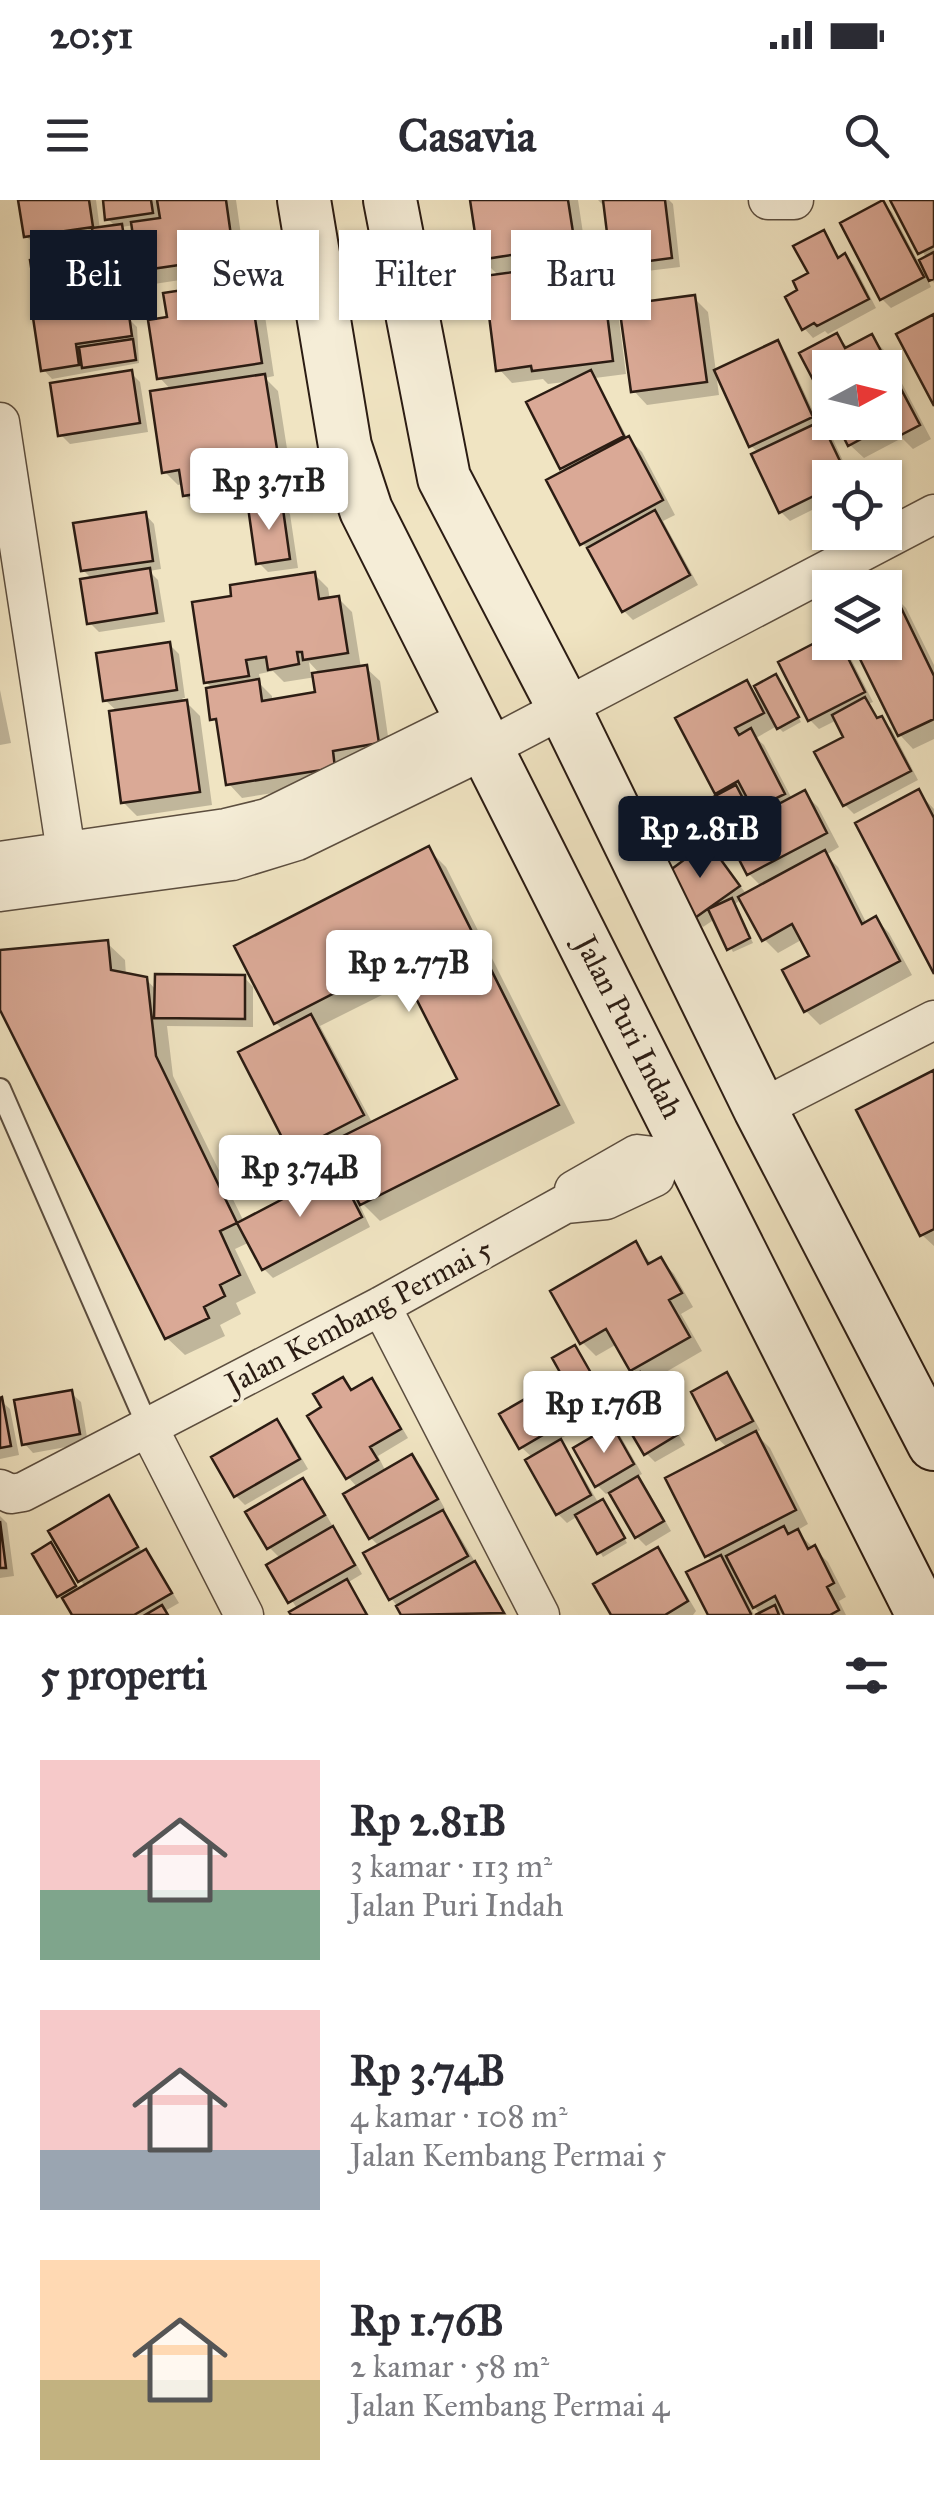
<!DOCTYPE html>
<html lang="id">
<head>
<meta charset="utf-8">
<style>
  body { margin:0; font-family:"IM FELL Great Primer",serif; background:#f7f7f7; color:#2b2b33; height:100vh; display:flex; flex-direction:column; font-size:38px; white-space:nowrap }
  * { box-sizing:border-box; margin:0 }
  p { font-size:32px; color:#7c7c81 }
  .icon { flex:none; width:55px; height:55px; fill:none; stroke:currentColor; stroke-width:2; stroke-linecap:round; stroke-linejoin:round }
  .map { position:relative; height:1415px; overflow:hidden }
  .drawer { display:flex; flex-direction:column; background:#fff; flex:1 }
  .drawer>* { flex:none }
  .top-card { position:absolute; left:30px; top:30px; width:875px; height:90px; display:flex; gap:20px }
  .needle { width:65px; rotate:83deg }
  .fabs { position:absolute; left:812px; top:150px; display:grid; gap:20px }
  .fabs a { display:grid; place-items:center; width:90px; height:90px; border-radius:0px; background:#fff; box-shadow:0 2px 8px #0004; font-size:50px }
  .price { position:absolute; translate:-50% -85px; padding:0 22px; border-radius:10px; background:#fff; color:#222; font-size:32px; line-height:65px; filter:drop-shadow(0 2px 5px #0008) }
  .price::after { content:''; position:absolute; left:50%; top:60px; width:30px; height:22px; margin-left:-15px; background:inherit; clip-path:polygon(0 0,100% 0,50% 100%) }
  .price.current { background:#111827; color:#fff }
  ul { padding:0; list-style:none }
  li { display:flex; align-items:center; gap:30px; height:250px; padding:0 40px }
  li span { display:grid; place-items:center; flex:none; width:280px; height:200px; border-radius:0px; color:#555 }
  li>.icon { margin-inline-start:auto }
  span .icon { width:120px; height:120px; fill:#fffc; stroke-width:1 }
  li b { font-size:42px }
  h2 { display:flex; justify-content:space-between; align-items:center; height:120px; padding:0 40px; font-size:42px }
  .tag { padding:0 35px; border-radius:0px; background:#fff; box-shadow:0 2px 8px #0004; font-size:35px; line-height:90px }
  .tag.current { background:#111827; color:#fff }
  .status { display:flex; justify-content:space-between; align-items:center; height:70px; padding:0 50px; background:#fff; direction:ltr }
  .status svg { height:28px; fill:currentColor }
  header { display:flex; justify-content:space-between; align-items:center; height:130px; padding:0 40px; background:#fff; font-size:45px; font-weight:700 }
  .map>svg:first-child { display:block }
  .shadow { fill:#0003; fill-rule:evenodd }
  .building { fill:#daa996; stroke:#2b1c13; stroke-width:2.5 }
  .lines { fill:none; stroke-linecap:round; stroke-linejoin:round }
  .service-casing { stroke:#5c4e3f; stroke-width:24 }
  .minor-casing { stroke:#5c4e3f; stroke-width:41 }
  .secondary-casing { stroke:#2b1c13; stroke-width:56 }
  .service { stroke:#f5edd7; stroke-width:20 }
  .minor { stroke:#f5edd7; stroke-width:38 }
  .secondary { stroke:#f5edd7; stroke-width:52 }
  .labels { text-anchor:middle; stroke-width:8; stroke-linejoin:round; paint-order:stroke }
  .street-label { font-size:30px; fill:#2b1c13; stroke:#f5edd7 }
</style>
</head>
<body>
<div class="status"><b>20:51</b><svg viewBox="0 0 49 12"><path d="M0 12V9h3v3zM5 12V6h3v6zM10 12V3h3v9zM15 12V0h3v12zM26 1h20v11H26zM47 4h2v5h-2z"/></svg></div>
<header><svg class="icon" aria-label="menu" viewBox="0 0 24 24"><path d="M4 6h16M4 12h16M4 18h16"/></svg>Casavia<svg class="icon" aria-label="search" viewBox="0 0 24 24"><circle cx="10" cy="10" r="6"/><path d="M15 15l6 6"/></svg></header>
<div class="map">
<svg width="934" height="1415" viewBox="0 0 934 1415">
  <rect width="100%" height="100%" fill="#f0e4c2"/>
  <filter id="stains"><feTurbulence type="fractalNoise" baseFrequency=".002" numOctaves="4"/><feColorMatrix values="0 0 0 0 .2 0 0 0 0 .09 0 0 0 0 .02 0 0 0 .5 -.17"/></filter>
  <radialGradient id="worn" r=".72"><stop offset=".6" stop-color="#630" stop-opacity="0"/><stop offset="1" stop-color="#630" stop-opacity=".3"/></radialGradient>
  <!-- shadow -->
  <path class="shadow" d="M21 0H96L100 30 116 27 108 19 105 0H236L246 70 154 84 141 70 134 25 122 27 125 31 131 66 105 70 98 63 104 102 114 112 115 120 128 118 137 127 139 163 52 179 43 169 50 111 38 99 88 53 100 65 96 36 35 45 26 36Z
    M473 0H578L586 53 598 52 612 66 626 174 595 178 627 237 642 252 675 315 663 321 698 385 633 420 624 411 593 354 582 343 567 272 562 268 573 181 548 184 543 179 512 183 499 169 522 74V68L497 74 481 58Z
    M598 0H669L673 4 680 67 622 74 613 65 606 8Z
    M893 0H934V83L926 75 931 87 891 108 882 99 843 24 883 3 892 12 919 63 927 59Z
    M823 33 841 59 845 56 854 65 876 108 828 134 825 131 813 138 804 128 801 91 811 74Z
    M248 82 262 96 274 176 265 178 278 191 290 268 249 274 252 300 199 309 185 295 184 284 178 285 164 271 172 191 160 178 170 119Z
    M694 98 708 112 716 172 777 143 786 153 819 224 830 233 851 278H830V301L790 321 781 312 759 253 751 246 716 173 719 195 647 205 634 191Z
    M836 136 849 148 871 137 885 151 931 239 913 249 902 238 864 258 850 245 885 222V168H830V206L802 154Z
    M131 173 140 182 148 232 70 244 60 234Z
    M281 305 290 314 298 368 268 372 259 363Z
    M145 314 154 324 161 369 149 371 158 380 165 422 99 432 90 423 93 380 83 370Z
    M314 374 328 388 330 400 338 398 352 412 361 468H366L380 481 391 557 348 581 242 598 229 584 220 526 213 519V489L206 482 234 398ZM309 462 321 475 311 476ZM273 471 284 482 316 477 318 494 272 502V496L261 485 259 474Z
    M892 394 906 408 934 465V539L913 549 900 535 885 442V397Z
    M830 438V442L844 445 873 502 868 504 880 520 891 528 918 580 854 614 845 605 846 538 837 520 819 529 810 520Z
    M169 444 179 454 185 498H182L200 516 212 605 137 616 123 602 118 512 105 500Z
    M776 477 801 522 783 532 777 526 756 538 764 545 792 599 804 593 818 607 839 647 826 655 838 667 867 724 876 719 889 733 912 775 820 825 806 811 785 772 812 757 803 739 778 753 764 739 742 699 735 704 753 743 733 752 715 719 703 727 694 718 717 655 747 695 762 687 749 674 727 630 722 633 718 629 721 596 717 592 746 483 763 501ZM749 596 760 616 754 620 743 599Z
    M0 490 11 543 0 545Z
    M918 592 934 609V769Z
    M428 649 446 667 575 923 380 1021 356 997 370 1027 273 1078 264 1069 250 1042 235 1049 256 1093 236 1103 241 1114 220 1125 225 1136 185 1155 167 1138 0 805V753L107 743 125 760 126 776 146 779 157 791 244 777 253 787V827L167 826 173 876 244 1022 338 973 354 990 335 950 306 965 292 952 284 831 276 823ZM410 781 460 880 373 924 320 826Z
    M934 873V1046L922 1035Z
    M635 1044 652 1064 661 1060 674 1074 693 1107 681 1114 702 1151 647 1183 685 1245 655 1262 646 1253 638 1176 617 1144 596 1156 582 1142Z
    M579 1152 605 1199 586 1210 582 1206Z
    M726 1175 735 1185 760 1230 755 1233 770 1248 808 1324 796 1331 828 1362 846 1397 839 1401 846 1415H787L785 1411 781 1415H761L747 1399 754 1415H711L713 1361 707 1356 728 1248 718 1239Z
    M343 1180 353 1191 371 1181 380 1190 408 1238 378 1256 386 1272 412 1257 421 1266 445 1309 441 1312 451 1322 507 1415H404L391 1398 380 1347 371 1338 347 1295 358 1288 348 1277 325 1208Z
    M557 1183 566 1192 585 1225 558 1240 569 1252 599 1304 606 1306 627 1343 603 1357 578 1316 567 1323 558 1314 533 1258 521 1247Z
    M71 1193 81 1202 88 1243 33 1253 24 1243Z
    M0 1200 10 1209 19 1255 0 1259Z
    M277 1222 286 1231 308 1269 245 1305 236 1296 215 1258Z
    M612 1228 621 1237 642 1274 636 1277 647 1289 671 1331 646 1346 637 1337 611 1292 606 1294 597 1285Z
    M303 1281 312 1290 332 1325 330 1326 341 1338 362 1374 347 1383 369 1415H294L298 1410 270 1366 281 1359 269 1347Z
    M108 1299 117 1308 143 1354 154 1362 179 1403 165 1411 169 1415H74L59 1395 55 1349 79 1391 86 1387 80 1380Z
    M0 1316 7 1323 14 1376 0 1378Z
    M657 1350 666 1360 696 1411 693 1415H614Z"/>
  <!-- building -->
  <path class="building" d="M18 0H89L93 27 24 37Z
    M103 0H151L153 13 105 20Z
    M157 0H226L234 57 138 71 131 22 160 18Z
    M470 0H568L575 45 479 60Z
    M603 0H665L672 58 611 66Z
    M883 0 924 77 880 100 840 23Z
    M890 0H934V46L918 54Z
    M122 24 128 63 98 67 92 28Z
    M824 30 838 58 845 53 869 99 817 126 814 123 802 130 785 97 797 90 793 81 808 73 793 46Z
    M599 49 613 161 532 171 531 166 496 171 484 76 520 71 517 60Z
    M89 50 95 91 36 100 30 60Z
    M934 52V79L929 81 919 60Z
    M249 80 262 163 157 179 148 120 167 117 163 93Z
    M695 95 707 182 631 192 619 105Z
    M105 100 108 118 129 115 132 136 76 144 79 165 41 171 32 111Z
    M934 114V206L896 134Z
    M837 133 845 148 872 134 920 225 897 237 891 223 848 246 836 222H885V168H830V212L799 153Z
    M133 139 136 160 82 168 79 147Z
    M778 140 813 217 749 247 714 170Z
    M132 170 140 223 58 236 50 183Z
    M591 170 624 236 560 269 526 202Z
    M265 174 278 255 236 261 240 287 183 296 179 270 162 273 150 191Z
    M821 221 848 278H830V288L779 313 751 254Z
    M629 236 663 300 580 345 546 280Z
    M282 302 290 359 256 364 248 307Z
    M655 310 690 375 622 412 587 348Z
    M146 312 153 361 81 371 73 323Z
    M150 368 157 413 87 424 80 379Z
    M315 372 319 399 339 396 348 453 303 460 302 452H297L299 464 268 470 266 457 246 460 249 476 204 483 192 402 231 396 230 385Z
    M893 391 934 476V519L898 536 858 455 870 448 867 442H885V395Z
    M830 435V442H840L865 492 808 521 778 462Z
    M170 442 177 490 103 501 96 453Z
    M367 465 379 543 333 551 335 568 226 585 216 519 210 520 206 488 259 479 262 501 315 492 312 473Z
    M776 474 799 517 777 529 754 486Z
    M747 480 764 513 735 528 739 535 751 528 785 594 768 602 771 608 805 590 827 633 747 675 725 632 756 615 738 581 715 594 675 518Z
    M865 497 877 518 882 516 911 571 843 606 814 552 843 537 832 515Z
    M187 500 200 592 121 603 109 511Z
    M736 585 750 612 716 630 702 603Z
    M919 589 934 618V774L855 623Z
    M708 642 740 686 692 720 661 677Z
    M429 646 559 905 360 1005 329 943 457 879 397 761 274 824 234 746Z
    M825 650 862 724 876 716 900 761 804 812 782 770 809 756 792 724 762 741 738 697Z
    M732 698 750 738 727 750 708 709Z
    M108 740 111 770 147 777 156 856 237 1023 220 1031 240 1075 220 1085 225 1096 204 1107 209 1118 165 1139 0 810V750Z
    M155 774 245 775V819L154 818Z
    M311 814 364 915 290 953 238 852Z
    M934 870V1029L920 1036 856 910Z
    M338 970 362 1017 262 1070 237 1023Z
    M636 1041 648 1064 661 1057 682 1093 669 1100 690 1137 630 1171 606 1129 580 1144 550 1091Z
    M575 1145 603 1194 580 1208 552 1158Z
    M640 1172 677 1235 644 1255 607 1192Z
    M727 1172 753 1221 716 1240 691 1192Z
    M343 1177 351 1190 372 1178 401 1229 370 1247 378 1260 346 1279 307 1216 321 1207 313 1194Z
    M558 1180 577 1215 519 1249 499 1214Z
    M72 1190 80 1234 22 1245 14 1200Z
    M2 1197 11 1246 0 1248V1198Z
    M277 1219 300 1259 234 1297 211 1257Z
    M612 1225 634 1264 595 1287 573 1248Z
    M756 1231 796 1310 705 1357 665 1278Z
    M561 1239 591 1295 556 1315 525 1260Z
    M412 1254 438 1299 369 1339 343 1294Z
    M638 1276 664 1321 635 1338 609 1293Z
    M303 1278 325 1315 267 1349 245 1312Z
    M109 1295 138 1347 78 1382 48 1331Z
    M603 1299 625 1338 597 1354 575 1315Z
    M443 1310 468 1356 389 1400 363 1353Z
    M0 1321 6 1368H0Z
    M333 1326 355 1365 288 1403 266 1365Z
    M784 1326 788 1334 798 1329 808 1349 815 1345 834 1383 827 1387 839 1410 830 1415H784L775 1396 753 1408 726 1356Z
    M51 1342 76 1386 57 1397 32 1354Z
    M658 1347 688 1401 665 1415H611L593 1384Z
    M146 1349 172 1393 134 1415H72L62 1398Z
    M721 1355 751 1414 750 1415H708L686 1372Z
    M475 1361 504 1413 401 1415 396 1406Z
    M347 1379 367 1415H291L289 1412Z
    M162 1405 168 1415H145Z
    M775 1405 779 1415H755Z"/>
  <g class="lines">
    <defs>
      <path id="service" d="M0 889 148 1227"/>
      <path id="minor" d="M768 0H794
        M0 222 66 652
        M0 661 226 628 267 618 472 517
        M0 692 232 661 297 641 488 548 934 314
        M760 909 934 820
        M574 990 637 954 662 957
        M381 1106 540 1415
        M148 1227 244 1415
        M0 1289 11 1294 23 1292 381 1106 565 1004 606 1000 655 977 662 957 688 946"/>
      <path id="secondary" d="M304 0 345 246 366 310 923 1415
        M390 0 444 278 564 508 760 909 934 1244"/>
    </defs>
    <!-- service casing -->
    <use href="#service" class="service-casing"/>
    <!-- minor casing -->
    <use href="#minor" class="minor-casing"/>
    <!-- secondary casing -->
    <use href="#secondary" class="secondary-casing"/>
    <!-- service -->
    <use href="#service" class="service"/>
    <!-- minor -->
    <use href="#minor" class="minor"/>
    <!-- secondary -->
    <use href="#secondary" class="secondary"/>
  </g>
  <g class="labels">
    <!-- street labels -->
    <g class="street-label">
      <text transform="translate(629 827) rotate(63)" y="10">Jalan Puri Indah</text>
      <text transform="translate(359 1116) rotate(-28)" y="10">Jalan Kembang Permai 5</text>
    </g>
  </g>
  <rect width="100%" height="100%" filter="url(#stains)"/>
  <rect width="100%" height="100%" fill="url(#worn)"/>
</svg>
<div class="fabs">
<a><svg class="needle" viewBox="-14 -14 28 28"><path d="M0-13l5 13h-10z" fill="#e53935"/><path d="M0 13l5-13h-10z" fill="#7c7c81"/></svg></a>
<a><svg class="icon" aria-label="locate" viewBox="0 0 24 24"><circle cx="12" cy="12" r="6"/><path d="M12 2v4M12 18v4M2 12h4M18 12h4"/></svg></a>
<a><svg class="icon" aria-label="layers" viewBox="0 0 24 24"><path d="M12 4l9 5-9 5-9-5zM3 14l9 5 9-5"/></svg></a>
</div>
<b class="price" style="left:269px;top:333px">Rp 3.71B</b>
<b class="price current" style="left:700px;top:681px">Rp 2.81B</b>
<b class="price" style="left:409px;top:815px">Rp 2.77B</b>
<b class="price" style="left:300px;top:1020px">Rp 3.74B</b>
<b class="price" style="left:604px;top:1256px">Rp 1.76B</b>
<div class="top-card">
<a class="tag current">Beli</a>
<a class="tag">Sewa</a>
<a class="tag">Filter</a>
<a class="tag">Baru</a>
</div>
</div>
<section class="drawer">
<h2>5 properti<svg class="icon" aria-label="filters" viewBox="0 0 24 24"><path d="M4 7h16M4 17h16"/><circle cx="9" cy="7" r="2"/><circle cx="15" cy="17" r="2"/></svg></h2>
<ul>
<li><span style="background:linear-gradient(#f6c9c9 65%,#7fa58c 0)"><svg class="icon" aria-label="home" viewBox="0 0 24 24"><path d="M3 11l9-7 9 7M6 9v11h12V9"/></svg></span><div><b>Rp 2.81B</b><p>3 kamar · 113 m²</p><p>Jalan Puri Indah</p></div></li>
<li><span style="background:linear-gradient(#f6c9c9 70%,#9aa5b1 0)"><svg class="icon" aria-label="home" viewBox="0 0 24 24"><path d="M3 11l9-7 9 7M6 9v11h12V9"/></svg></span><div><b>Rp 3.74B</b><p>4 kamar · 108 m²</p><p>Jalan Kembang Permai 5</p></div></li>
<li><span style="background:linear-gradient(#ffd9b3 60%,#c2b280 0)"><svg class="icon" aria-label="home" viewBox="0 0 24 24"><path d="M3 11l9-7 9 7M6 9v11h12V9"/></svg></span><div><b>Rp 1.76B</b><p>2 kamar · 58 m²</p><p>Jalan Kembang Permai 4</p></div></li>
</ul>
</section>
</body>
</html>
